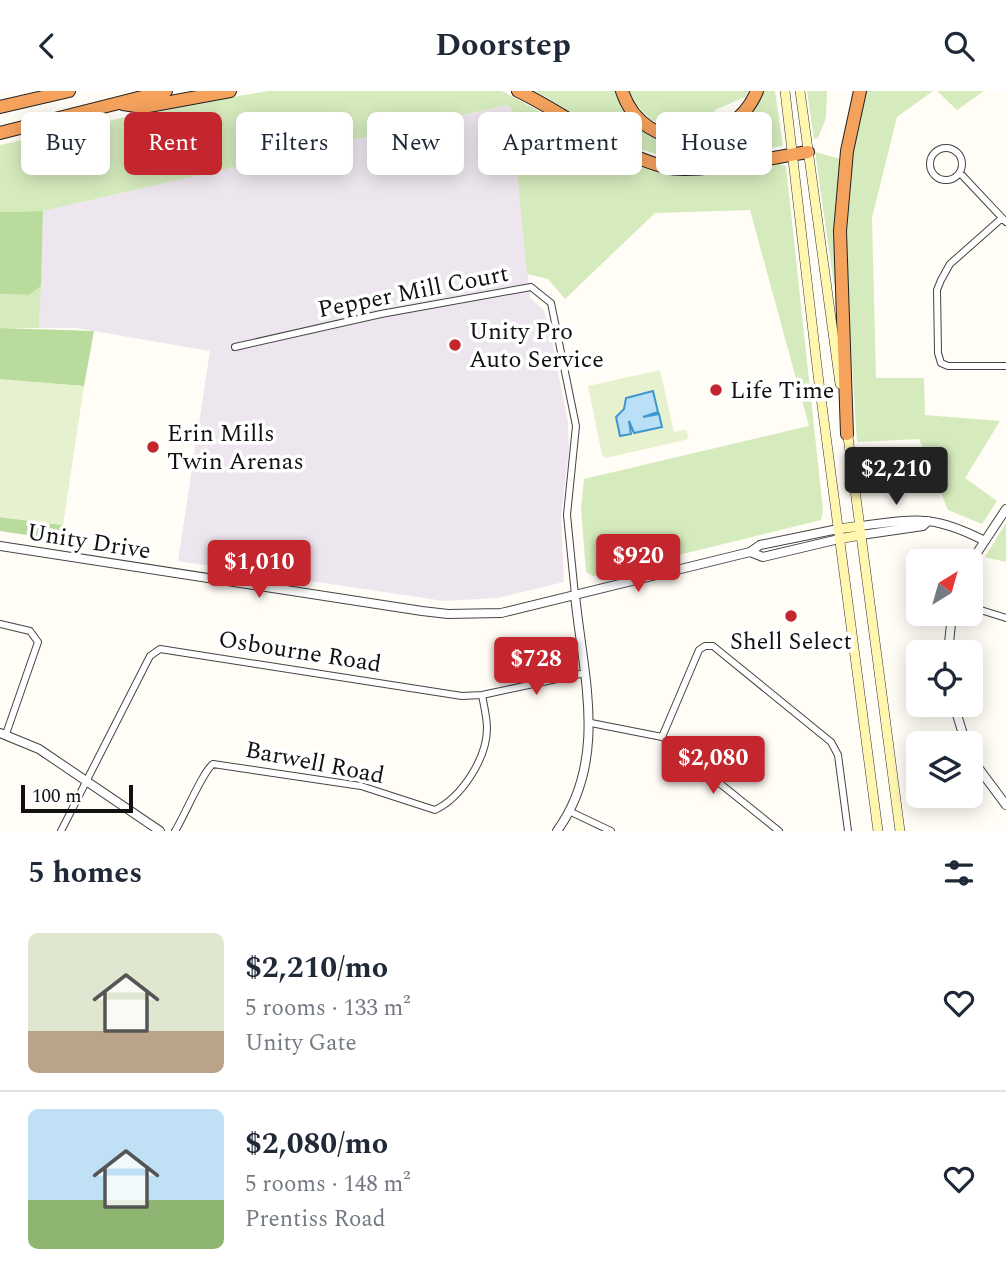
<!DOCTYPE html>
<html lang="en">
<head>
<meta charset="utf-8">
<style>
  body { margin:0; font-family:Spectral,serif; background:#f2f2f3; color:#1f2937; height:100vh; display:flex; flex-direction:column; font-size:26px; white-space:nowrap }
  * { box-sizing:border-box; margin:0 }
  p { font-size:23px; color:#747a83 }
  .icon { flex:none; width:38px; height:38px; fill:none; stroke:currentColor; stroke-width:2; stroke-linecap:round; stroke-linejoin:round }
  .map { position:relative; height:740px; overflow:hidden }
  .sheet { display:flex; flex-direction:column; background:#fff; flex:1 }
  .sheet>* { flex:none }
  .hud { position:absolute; left:21px; top:21px; width:964px; height:63px; display:flex; gap:14px }
  .needle { width:46px; rotate:37deg }
  .fabs { position:absolute; left:906px; top:458px; display:grid; gap:14px }
  .fabs a { display:grid; place-items:center; width:77px; height:77px; border-radius:10px; background:#fff; box-shadow:0 4px 18px #0003; font-size:35px }
  .scale { position:absolute; left:21px; bottom:18px; width:112px; box-sizing:border-box; padding-left:7px; border:4px solid #111; border-top:0; font-size:19px; line-height:24px; white-space:nowrap; color:#111; -webkit-text-stroke:5px #fff; paint-order:stroke }
  .price { position:absolute; translate:-50% -60px; padding:0 16px; border-radius:7px; background:#c4262e; color:#fff; font-size:23px; line-height:46px; filter:drop-shadow(0 2px 4px #0008) }
  .price::after { content:''; position:absolute; left:50%; top:42px; width:21px; height:16px; margin-left:-10px; background:inherit; clip-path:polygon(0 0,100% 0,50% 100%) }
  .price.current { background:#222; color:#fff }
  ul { padding:0; list-style:none }
  li { display:flex; align-items:center; gap:21px; height:175px; padding:0 28px }
  li+li { border-top:2px solid #e0e1e3 }
  li span { display:grid; place-items:center; flex:none; width:196px; height:140px; border-radius:10px; color:#555 }
  li>.icon { margin-inline-start:auto }
  span .icon { width:84px; height:84px; fill:#fffc; stroke-width:1 }
  li b { font-size:30px }
  h2 { display:flex; justify-content:space-between; align-items:center; height:84px; padding:0 28px; font-size:30px }
  .tag { padding:0 24px; border-radius:10px; background:#fff; box-shadow:0 4px 18px #0003; font-size:24px; line-height:63px }
  .tag.current { background:#c4262e; color:#fff }
  header { display:flex; justify-content:space-between; align-items:center; height:91px; padding:0 28px; background:#fff; font-size:32px; font-weight:700 }
  .map>svg:first-child { display:block }
  .industrial { fill:#eee6ef }
  .green { fill:#d5ebbd }
  .forest { fill:#b9dc9c }
  .pitch { fill:#e6f2cf }
  .water { fill:#b9e0f7; stroke:#3f96cf; stroke-width:2 }
  .lines { fill:none; stroke-linecap:round; stroke-linejoin:round }
  .minor-casing { stroke:#444; stroke-width:8 }
  .tertiary-casing { stroke:#444; stroke-width:10 }
  .secondary-casing { stroke:#333; stroke-width:10 }
  .motorway-casing { stroke:#222; stroke-width:14 }
  .minor { stroke:#fff; stroke-width:6 }
  .tertiary { stroke:#fff; stroke-width:8 }
  .secondary { stroke:#fff6b0; stroke-width:9 }
  .motorway { stroke:#f5a25d; stroke-width:12 }
  .poi-dot { fill:#c4262e; stroke:#fff; stroke-width:2.5 }
  .labels { text-anchor:middle; stroke-width:7; stroke-linejoin:round; paint-order:stroke }
  .street-label { font-size:24px; fill:#111; stroke:#fff }
  .poi-label { font-size:24px; fill:#111; stroke:#fff; text-anchor:start }
</style>
</head>
<body>
<header><svg class="icon" aria-label="back" viewBox="0 0 24 24"><path d="M15 5l-7 7 7 7"/></svg>Doorstep<svg class="icon" aria-label="search" viewBox="0 0 24 24"><circle cx="10" cy="10" r="6"/><path d="M15 15l6 6"/></svg></header>
<div class="map">
<svg width="1006" height="740" viewBox="0 0 1006 740">
  <rect width="100%" height="100%" fill="#fffdf5"/>
  <!-- industrial -->
  <path class="industrial" d="M507 14 511 17 530 207 543 218 548 231 568 331 569 359 561 426 564 491 498 507 444 510 178 470 210 260 76 237H39L43 120Z"/>
  <!-- green -->
  <path class="green" d="M268 0H502L626 68 653 79 673 82 775 71 786 75 823 419 821 429 593 485 586 481 581 418 584 388 809 335 750 119 655 122 565 208 548 188 527 183 511 17 507 14 43 120 0 121V54L149 21Z
    M535 0H617L634 29 703 50 761 0H775L783 55C745 60 702 72 665 65 619 56 575 22 535 0Z
    M629 0H749L745 6 715 19 714 24 720 29C686 54 645 35 629 0Z
    M807 0H827L826 27 818 47 814 48Z
    M865 0H933L897 26 872 127 876 287H924L925 324 1000 330 965 387 997 410 982 433 948 419 919 348 857 351 844 146 851 66Z
    M937 0H984L957 19Z
    M815 61 841 68 837 194H834Z
    M41 195 39 237H0V203L29 204Z
    M1006 432V471L985 466Z"/>
  <!-- forest -->
  <path class="forest" d="M43 120 41 195 29 204 0 203V121Z
    M0 237 94 240 84 295 0 289Z
    M0 426 63 434 60 449 0 440Z"/>
  <!-- pitch -->
  <path class="pitch" d="M660 279 674 341 686 339 689 348 606 367 602 364 588 295Z
    M0 288 84 295 63 434 0 426Z"/>
  <!-- water -->
  <path class="water" d="M653 300 658 321 643 326 659 323 662 336 634 342 629 330 631 343 620 345 616 326 624 318 626 307Z"/>
  <g class="lines">
    <defs>
      <path id="minor" d="M930 73a16 16 0 1 1 32 0a16 16 0 1 1-32 0Z
        M960 82 1006 131
        M1002 127 950 173 941 189 937 199 938 262 941 272 948 275H1006
        M235 256 381 223 531 196 551 212 576 335 567 424 575 504
        M971 516 1006 527
        M0 533 30 540 38 551 6 643
        M591 632 662 646 779 740
        M662 646 699 559 705 555H713L831 651 838 664 848 740
        M571 721 611 740
        M61 740 150 565 160 558 462 605 482 604 585 582
        M175 740C184 726 203 680 213 673L361 695 435 719C462 706 487 667 487 637 487 627 484 615 482 604"/>
      <path id="tertiary" d="M860 435C916 428 932 423 985 450
        M861 444 923 435 928 430
        M0 455 422 520 448 523 501 522 750 461 760 454 838 438
        M750 461 763 466 839 448
        M971 471 1006 418
        M948 562 952 523
        M954 614 966 653
        M0 642 39 658 160 740
        M971 667 1006 714
        M557 740C609 668 583 585 575 504"/>
      <path id="secondary" d="M785 0 818 284 878 740
        M800 0 840 293
        M847 338 900 740
        M838 438 860 435
        M839 448 861 444"/>
      <path id="motorway" d="M518 0C567 23 612 62 665 76 695 84 774 66 808 61
        M622 0C644 66 732 60 757 0
        M123 13 143 16 230 0
        M0 16 69 0
        M0 42 166 0
        M847 343 840 140 847 60 860 0"/>
    </defs>
    <!-- minor casing -->
    <use href="#minor" class="minor-casing"/>
    <!-- tertiary casing -->
    <use href="#tertiary" class="tertiary-casing"/>
    <!-- secondary casing -->
    <use href="#secondary" class="secondary-casing"/>
    <!-- motorway casing -->
    <use href="#motorway" class="motorway-casing"/>
    <!-- minor -->
    <use href="#minor" class="minor"/>
    <!-- tertiary -->
    <use href="#tertiary" class="tertiary"/>
    <!-- secondary -->
    <use href="#secondary" class="secondary"/>
    <!-- motorway -->
    <use href="#motorway" class="motorway"/>
  </g>
  <!-- markers -->
  <g class="poi-dot">
    <circle cx="455" cy="254" r="7"/>
    <circle cx="716" cy="299" r="7"/>
    <circle cx="153" cy="356" r="7"/>
    <circle cx="791" cy="525" r="7"/>
  </g>
  <g class="labels">
    <!-- street labels -->
    <g class="street-label">
      <text transform="translate(413 200) rotate(-11)" y="8">Pepper Mill Court</text>
      <text transform="translate(89 450) rotate(9)" y="8">Unity Drive</text>
      <text transform="translate(300 560) rotate(9)" y="8">Osbourne Road</text>
      <text transform="translate(315 671) rotate(11)" y="8">Barwell Road</text>
    </g>
    <!-- poi labels -->
    <g class="poi-label">
      <text x="469" y="248">Unity Pro<tspan x="469" dy="28">Auto Service</tspan></text>
      <text x="730" y="307">Life Time</text>
      <text x="167" y="350">Erin Mills<tspan x="167" dy="28">Twin Arenas</tspan></text>
      <text x="791" y="558" text-anchor="middle">Shell Select</text>
    </g>
  </g>
</svg>
<div class="fabs">
<a><svg class="needle" viewBox="-14 -14 28 28"><path d="M0-13l5 13h-10z" fill="#e53935"/><path d="M0 13l5-13h-10z" fill="#747a83"/></svg></a>
<a><svg class="icon" aria-label="locate" viewBox="0 0 24 24"><circle cx="12" cy="12" r="6"/><path d="M12 2v4M12 18v4M2 12h4M18 12h4"/></svg></a>
<a><svg class="icon" aria-label="layers" viewBox="0 0 24 24"><path d="M12 4l9 5-9 5-9-5zM3 14l9 5 9-5"/></svg></a>
</div>
<div class="scale">100 m</div>
<b class="price current" style="left:896px;top:416px">$2,210</b>
<b class="price" style="left:638px;top:503px">$920</b>
<b class="price" style="left:259px;top:509px">$1,010</b>
<b class="price" style="left:536px;top:606px">$728</b>
<b class="price" style="left:713px;top:705px">$2,080</b>
<div class="hud">
<a class="tag">Buy</a>
<a class="tag current">Rent</a>
<a class="tag">Filters</a>
<a class="tag">New</a>
<a class="tag">Apartment</a>
<a class="tag">House</a>
</div>
</div>
<section class="sheet">
<h2>5 homes<svg class="icon" aria-label="filters" viewBox="0 0 24 24"><path d="M4 7h16M4 17h16"/><circle cx="9" cy="7" r="2"/><circle cx="15" cy="17" r="2"/></svg></h2>
<ul>
<li><span style="background:linear-gradient(#dfe7d0 70%,#b9a48a 0)"><svg class="icon" aria-label="home" viewBox="0 0 24 24"><path d="M3 11l9-7 9 7M6 9v11h12V9"/></svg></span><div><b>$2,210/mo</b><p>5 rooms · 133 m²</p><p>Unity Gate</p></div><svg class="icon" aria-label="heart" viewBox="0 0 24 24"><path d="M12 20l-8-8c-3-5 5-10 8-4 3-6 11-1 8 4z"/></svg></li>
<li><span style="background:linear-gradient(#bfe0f5 65%,#8fb573 0)"><svg class="icon" aria-label="home" viewBox="0 0 24 24"><path d="M3 11l9-7 9 7M6 9v11h12V9"/></svg></span><div><b>$2,080/mo</b><p>5 rooms · 148 m²</p><p>Prentiss Road</p></div><svg class="icon" aria-label="heart" viewBox="0 0 24 24"><path d="M12 20l-8-8c-3-5 5-10 8-4 3-6 11-1 8 4z"/></svg></li>
</ul>
</section>
</body>
</html>
